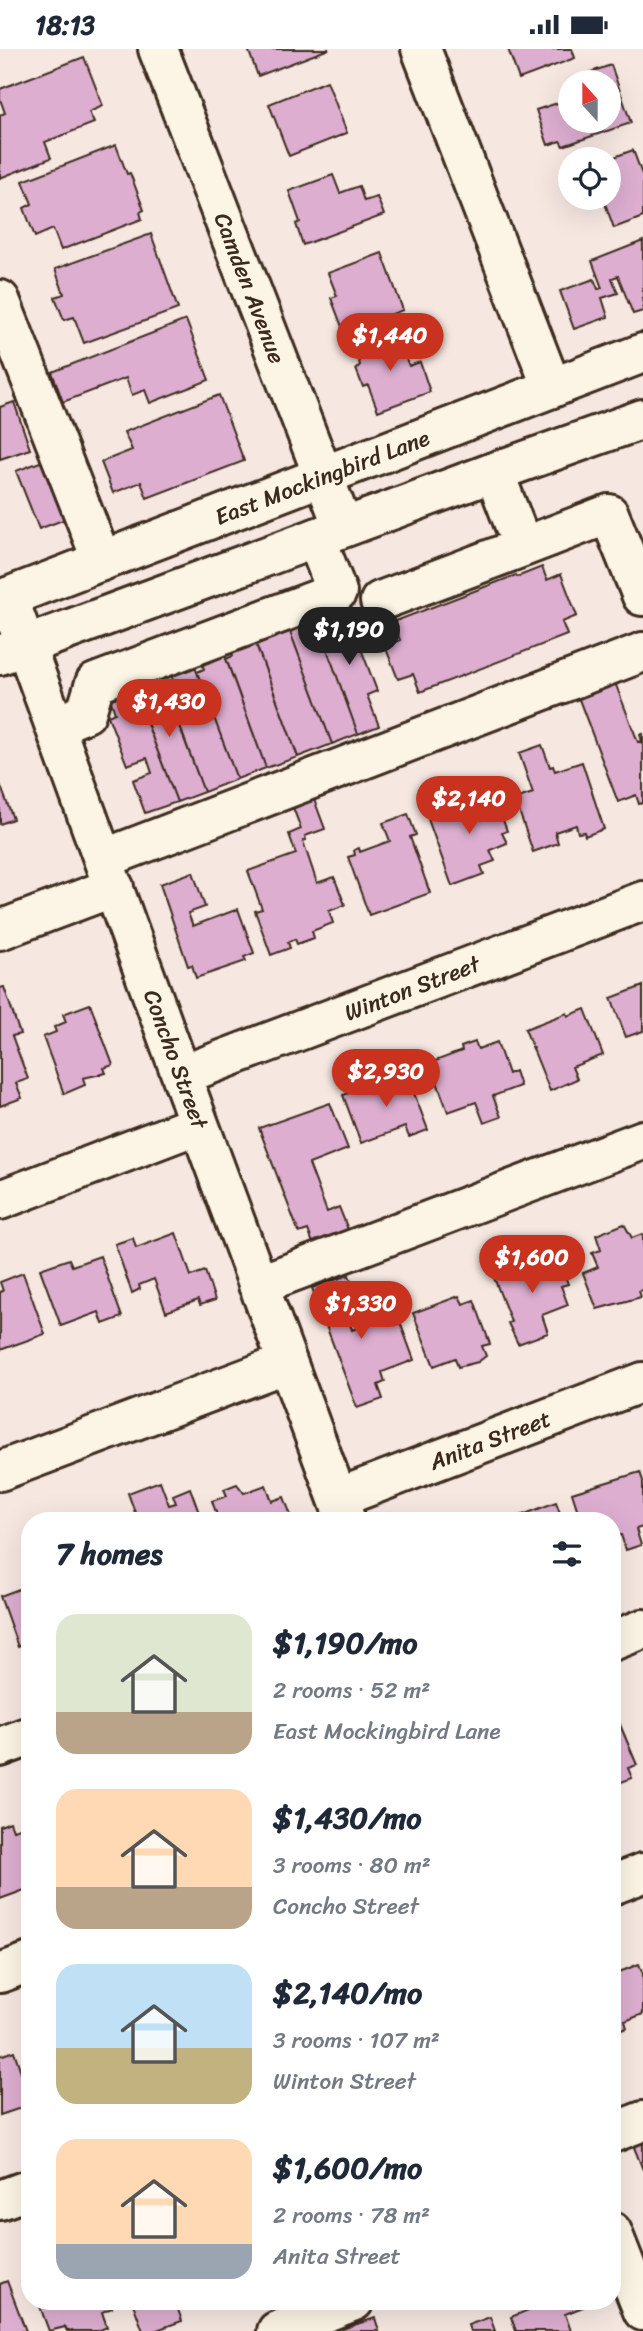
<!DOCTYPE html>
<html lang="en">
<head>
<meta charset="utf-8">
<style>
  body { margin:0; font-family:Sriracha,sans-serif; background:#f2f2f3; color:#1f2937; height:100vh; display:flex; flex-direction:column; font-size:26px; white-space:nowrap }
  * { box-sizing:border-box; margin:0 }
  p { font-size:23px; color:#747a83 }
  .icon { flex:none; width:38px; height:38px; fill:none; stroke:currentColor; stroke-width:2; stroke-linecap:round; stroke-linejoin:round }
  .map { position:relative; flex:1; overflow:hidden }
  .details { position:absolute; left:21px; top:1463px; width:600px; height:798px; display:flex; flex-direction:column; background:#fff; border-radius:28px; box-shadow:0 7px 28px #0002 }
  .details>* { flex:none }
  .needle { width:46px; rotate:339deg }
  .controls { position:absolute; left:558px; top:21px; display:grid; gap:14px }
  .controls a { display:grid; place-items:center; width:63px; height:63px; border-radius:50%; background:#fff; box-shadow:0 7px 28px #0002; font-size:35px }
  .price { position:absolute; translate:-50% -60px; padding:0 16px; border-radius:24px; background:#c8321e; color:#fff; font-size:23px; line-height:46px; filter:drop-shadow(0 2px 4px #0008) }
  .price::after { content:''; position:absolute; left:50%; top:42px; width:21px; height:16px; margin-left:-10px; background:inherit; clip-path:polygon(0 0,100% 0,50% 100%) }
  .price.current { background:#222; color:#fff }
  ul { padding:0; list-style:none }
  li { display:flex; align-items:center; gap:21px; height:175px; padding:0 35px }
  li span { display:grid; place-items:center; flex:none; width:196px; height:140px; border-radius:21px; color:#555 }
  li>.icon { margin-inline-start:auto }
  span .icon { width:84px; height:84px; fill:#fffc; stroke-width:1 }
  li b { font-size:30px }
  h2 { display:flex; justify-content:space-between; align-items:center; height:84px; padding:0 35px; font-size:30px }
  .status { display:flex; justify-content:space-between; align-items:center; height:49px; padding:0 35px; background:#fff; direction:ltr }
  .status svg { height:19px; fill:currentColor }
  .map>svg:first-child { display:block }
  .building { fill:#ddaed0; stroke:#3b2a1e; stroke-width:2 }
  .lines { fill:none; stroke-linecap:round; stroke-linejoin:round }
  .minor-casing { stroke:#3b2a1e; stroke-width:44 }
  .major-casing { stroke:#3b2a1e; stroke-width:44 }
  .minor { stroke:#fcf5e5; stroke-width:38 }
  .major { stroke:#fcf5e5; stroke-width:38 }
  .labels { text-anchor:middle; stroke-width:7; stroke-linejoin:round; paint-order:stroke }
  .street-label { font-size:23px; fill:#3b2a1e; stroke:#fcf5e5 }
</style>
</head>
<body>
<div class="status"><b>18:13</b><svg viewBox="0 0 49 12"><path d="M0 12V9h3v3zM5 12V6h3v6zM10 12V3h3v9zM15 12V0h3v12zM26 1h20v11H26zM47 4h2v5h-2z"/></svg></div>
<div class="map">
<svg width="643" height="2282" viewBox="0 0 643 2282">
  <rect width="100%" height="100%" fill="#f6e7e1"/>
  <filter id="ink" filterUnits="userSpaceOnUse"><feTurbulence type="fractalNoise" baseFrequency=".0143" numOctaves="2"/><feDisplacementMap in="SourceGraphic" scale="14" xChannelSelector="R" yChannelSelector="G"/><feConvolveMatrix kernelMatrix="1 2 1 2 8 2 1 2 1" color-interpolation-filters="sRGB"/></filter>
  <g filter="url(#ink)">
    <!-- building -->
    <path class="building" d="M248 0H329L258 27Z
      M508 0H572L575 9 519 30Z
      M84 8 103 57 89 63 94 74 45 93 51 109 0 129V66L5 64 0 50V40Z
      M611 16 631 74 563 97 560 92 548 96 536 61 570 50V72H609V33H581L579 27Z
      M327 32 347 84 289 107 269 55Z
      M116 96 127 125 130 124 144 161 140 163 142 170 61 201 53 180 35 188 24 159 32 155 23 132Z
      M633 101 643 128V168L614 179 603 149H609V110Z
      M333 126 340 144 359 137 364 152 377 148 384 166 303 196 296 175 300 173 289 142Z
      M151 185 178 260 84 294 74 268 64 271 55 248 64 245 55 220Z
      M643 192V262L633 265 618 227 612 229 618 244 602 249 608 268 574 280 560 242 594 230 598 240 602 239 592 212Z
      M382 204 403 261 344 283 331 249 337 247 328 224Z
      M186 271 209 331 150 354 145 341 132 346 126 329 63 353 52 323Z
      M397 285 409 317 420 313 430 343 378 362 368 336 363 338 356 320 360 316 355 301Z
      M219 346 244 412 147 449 141 433 113 444 101 413 132 401 124 383Z
      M14 353 30 400 0 410V358Z
      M48 410 71 468 39 480 16 422Z
      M542 518 547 531 561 525 577 567 562 573 567 586 420 643 413 625 398 630 385 597 400 591 393 573 516 526 517 528Z
      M339 558 343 570 349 568 377 642 367 646 379 677 358 685 315 567Z
      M315 567 358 685 332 695 288 577Z
      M288 577 332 695 298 708 254 590Z
      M253 587 298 708 266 719 226 610 233 607 229 596Z
      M223 601 266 719 237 730 197 623 204 620 200 609Z
      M192 610 237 730 204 743 164 634 173 631 169 619Z
      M161 628 204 743 177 753 133 638Z
      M614 631 638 693 642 692 640 686 643 685V754L639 755 636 746 618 753 577 645Z
      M131 632 177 753 145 764 133 731 152 724 147 709 127 716 108 667 115 664 107 641Z
      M542 696 550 718 553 717 555 722 582 713 604 780 585 787 584 783 578 784 576 776 555 783 558 794 533 803 515 750 533 744 519 704Z
      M0 735 13 770 0 775Z
      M479 739 483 748 493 744 507 782 502 784 507 794 490 801 495 812 481 817 484 825 452 837 428 770 464 756 461 746Z
      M312 745 325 780 305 787 306 791 303 792 317 834 334 828 345 856 329 862 333 874 312 882 314 889 297 895 295 890 288 893 290 899 271 906 255 862 262 860 248 822 296 805 289 785 301 780 291 753Z
      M408 765 416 786 410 788 430 844 369 866 348 808 355 806 354 801 359 799 360 803 390 792 383 774Z
      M193 823 205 858 188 864 193 877 238 860 254 904 244 908 246 912 196 929 192 916 188 917 160 835Z
      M643 937V982L626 988 611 949Z
      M4 938 20 985 12 987 28 1030 16 1034 22 1049 0 1057V939Z
      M90 955 113 1016 104 1019 106 1024 83 1029 85 1036 64 1045 43 988 56 983 54 978 66 973 63 965Z
      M585 960 603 1006 572 1018 577 1030 550 1042 525 980 567 964 568 967Z
      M475 993 478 1000 497 993 508 1025 515 1022 520 1037 493 1047 501 1068 484 1074 476 1053 448 1063 430 1014 462 1002 461 998Z
      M406 1023 428 1081 409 1088 405 1078 361 1094 343 1046Z
      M330 1054 348 1100 309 1115 327 1163 339 1158 349 1183 314 1197 308 1181 299 1184 259 1079Z
      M624 1175 632 1189 642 1185 643 1188V1241L639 1242 641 1248 597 1260 583 1224 598 1218 592 1204 601 1201 596 1186Z
      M176 1184 191 1227 205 1222 215 1251 200 1256 198 1251 166 1263 154 1230 139 1236 140 1240 132 1244 115 1195 133 1189 136 1199Z
      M556 1202 568 1235 561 1237 568 1256 542 1266 548 1284 518 1295 508 1274 511 1273 493 1226Z
      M100 1207 122 1268 103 1275 99 1263 61 1277 40 1220 69 1210 72 1217Z
      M23 1224 45 1285 0 1301V1243L3 1242 0 1233Z
      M349 1226 361 1260 347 1265 352 1281 397 1265 414 1311 382 1323 385 1333 378 1336 383 1350 357 1359 312 1239Z
      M459 1247 463 1255 474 1251 490 1295 482 1297 486 1307 478 1313 458 1318 455 1309 434 1317 413 1264Z
      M640 1423 643 1432V1478L636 1480 641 1496 626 1501 621 1486 612 1489V1472H581L572 1444Z
      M160 1432 169 1456 176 1454 173 1446 190 1439 202 1472H133L137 1469 128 1444Z
      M237 1435 244 1444 266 1436 272 1452 284 1448 293 1472H219L212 1452 227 1447 224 1440Z
      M556 1453 563 1472H507Z
      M30 1536V1594L18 1598 0 1547Z
      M618 1671 637 1716 628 1719 632 1729 616 1735 618 1742 612 1744V1673Z
      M10 1773 13 1781 30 1776V1839L0 1850V1777Z
      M639 1915 643 1925V1965L625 1972 627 1979 612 1984V1926Z
      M14 2002 30 2050 25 2052 27 2057 0 2066V2007Z
      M643 2083V2121L630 2088Z
      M7 2232 26 2282H0V2235Z
      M38 2252H110L112 2259 102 2263 107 2278 98 2282H67L65 2278 49 2282Z
      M132 2252H175L182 2272 154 2282H143Z
      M529 2252H598L565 2265 571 2282H516L511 2268 531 2260Z
      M490 2268 495 2282H470L468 2276Z
      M375 2269 379 2282H343L342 2280Z"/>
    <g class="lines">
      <defs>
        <path id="minor" d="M158 0 343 478
          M421 0 552 339
          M0 251 102 512
          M494 423 523 498 609 465 642 547
          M8 548 199 1075 346 1472
          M380 552 523 498
          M55 677 86 664 95 634 337 543 316 489
          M103 810 643 603
          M0 881 114 838
          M182 1026 643 852
          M0 1151 199 1075
          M258 1236 643 1091
          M0 1422 287 1314
          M338 1449 643 1333
          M612 1592 643 1580
          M0 1698 30 1687
          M612 1836 643 1824
          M0 1924 30 1913
          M612 2084 643 2072
          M0 2151 30 2140
          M612 2183 643 2262
          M277 2282 354 2252"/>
        <path id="major" d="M0 551 643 304
          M0 606 494 423 643 370"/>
      </defs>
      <!-- minor casing -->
      <use href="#minor" class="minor-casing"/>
      <!-- major casing -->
      <use href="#major" class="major-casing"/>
      <!-- minor -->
      <use href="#minor" class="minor"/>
      <!-- major -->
      <use href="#major" class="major"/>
    </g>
  </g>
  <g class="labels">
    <!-- street labels -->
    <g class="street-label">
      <text transform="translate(250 239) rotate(69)" y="8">Camden Avenue</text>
      <text transform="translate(322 428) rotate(-21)" y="8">East Mockingbird Lane</text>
      <text transform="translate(412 939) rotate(-21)" y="8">Winton Street</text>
      <text transform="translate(176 1010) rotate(70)" y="8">Concho Street</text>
      <text transform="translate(490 1391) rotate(-21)" y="8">Anita Street</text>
    </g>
  </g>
</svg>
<div class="controls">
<a><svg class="needle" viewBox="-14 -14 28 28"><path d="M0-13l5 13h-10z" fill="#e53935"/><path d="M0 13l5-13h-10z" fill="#747a83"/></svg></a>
<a><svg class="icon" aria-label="locate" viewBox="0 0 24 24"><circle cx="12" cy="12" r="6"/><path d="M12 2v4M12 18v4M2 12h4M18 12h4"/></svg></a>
</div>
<b class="price" style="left:390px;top:324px">$1,440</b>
<b class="price current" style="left:349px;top:618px">$1,190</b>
<b class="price" style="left:169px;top:690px">$1,430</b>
<b class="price" style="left:469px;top:787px">$2,140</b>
<b class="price" style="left:386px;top:1060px">$2,930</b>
<b class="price" style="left:532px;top:1246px">$1,600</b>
<b class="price" style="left:361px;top:1292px">$1,330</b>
<section class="details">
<h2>7 homes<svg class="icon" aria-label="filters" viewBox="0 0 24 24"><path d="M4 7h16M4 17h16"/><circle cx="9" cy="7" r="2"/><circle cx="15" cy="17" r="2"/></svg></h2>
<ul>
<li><span style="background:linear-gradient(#dfe7d0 70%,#b9a48a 0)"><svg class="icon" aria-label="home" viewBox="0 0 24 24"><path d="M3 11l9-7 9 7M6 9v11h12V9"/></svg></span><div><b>$1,190/mo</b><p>2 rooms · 52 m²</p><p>East Mockingbird Lane</p></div></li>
<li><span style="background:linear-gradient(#ffd9b3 70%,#b9a48a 0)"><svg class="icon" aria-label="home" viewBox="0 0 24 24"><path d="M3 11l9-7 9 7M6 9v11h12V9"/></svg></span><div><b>$1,430/mo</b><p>3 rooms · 80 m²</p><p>Concho Street</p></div></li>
<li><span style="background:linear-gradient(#bfe0f5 60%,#c2b280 0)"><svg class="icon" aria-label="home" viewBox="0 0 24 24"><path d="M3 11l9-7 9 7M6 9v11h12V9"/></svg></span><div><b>$2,140/mo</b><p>3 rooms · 107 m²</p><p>Winton Street</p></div></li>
<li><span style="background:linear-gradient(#ffd9b3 75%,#9aa5b1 0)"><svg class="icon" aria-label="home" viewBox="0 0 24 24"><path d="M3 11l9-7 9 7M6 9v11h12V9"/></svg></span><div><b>$1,600/mo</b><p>2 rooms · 78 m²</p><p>Anita Street</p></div></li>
</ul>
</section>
</div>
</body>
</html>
